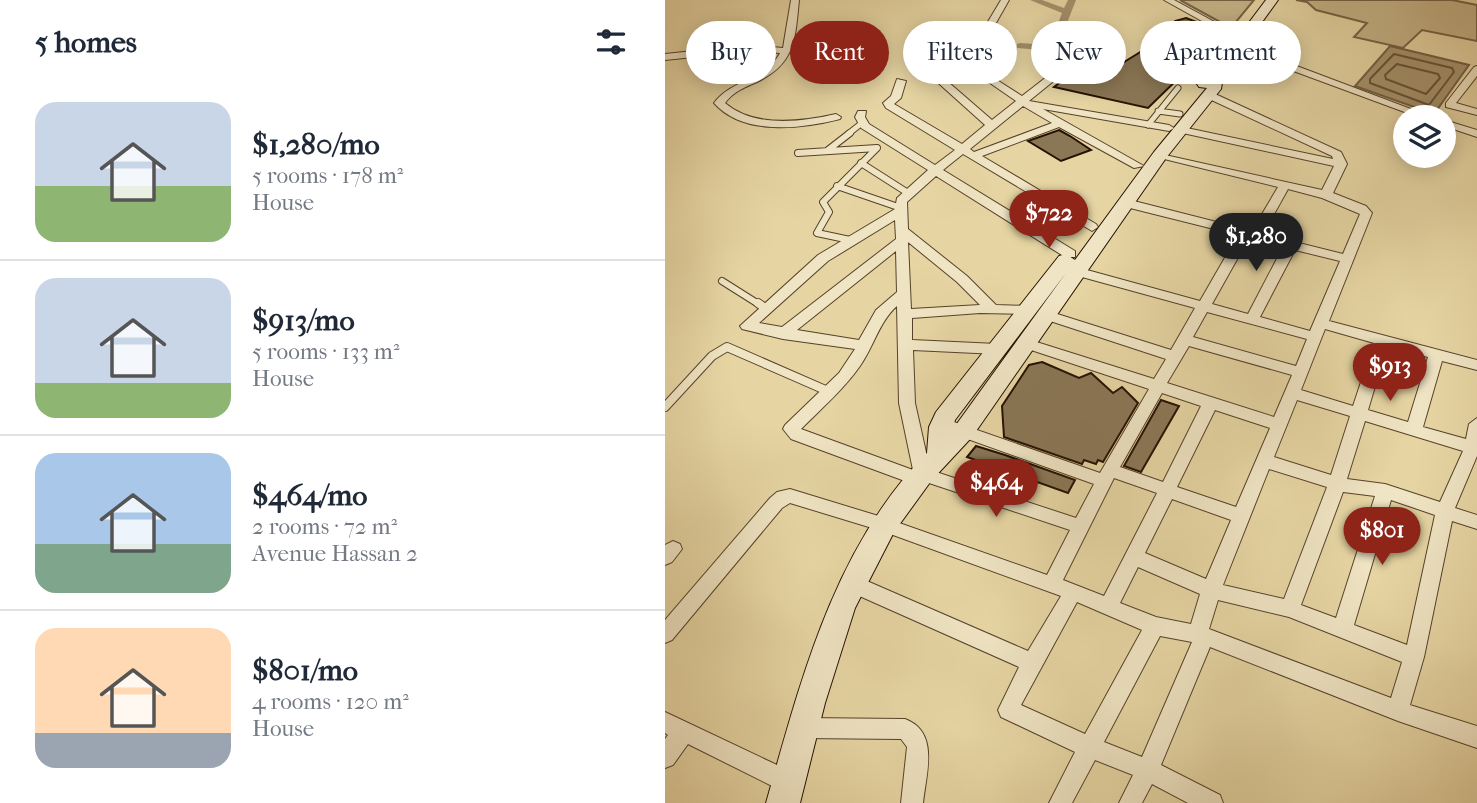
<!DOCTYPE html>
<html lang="en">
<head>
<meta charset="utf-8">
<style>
  body { margin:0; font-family:"IM FELL French Canon",serif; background:#f6f6f7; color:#1f2937; height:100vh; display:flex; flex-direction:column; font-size:26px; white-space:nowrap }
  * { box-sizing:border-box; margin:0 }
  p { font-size:23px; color:#747a83 }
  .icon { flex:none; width:38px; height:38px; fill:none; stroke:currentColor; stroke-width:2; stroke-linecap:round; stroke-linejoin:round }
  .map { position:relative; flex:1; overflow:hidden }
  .drawer { display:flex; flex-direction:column; background:#fff; width:665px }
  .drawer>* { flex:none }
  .top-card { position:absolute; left:21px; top:21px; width:665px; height:63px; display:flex; gap:14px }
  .buttons { position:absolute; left:728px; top:105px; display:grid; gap:14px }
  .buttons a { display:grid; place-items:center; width:63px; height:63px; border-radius:50%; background:#fff; box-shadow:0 4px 18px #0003; font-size:35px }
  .price { position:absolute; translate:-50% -60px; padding:0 16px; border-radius:24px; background:#8f2418; color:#fff; font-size:23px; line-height:46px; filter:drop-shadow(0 2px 4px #0008) }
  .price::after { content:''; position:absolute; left:50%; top:42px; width:21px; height:16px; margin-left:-10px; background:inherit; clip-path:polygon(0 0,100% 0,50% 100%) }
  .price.on { background:#222; color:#fff }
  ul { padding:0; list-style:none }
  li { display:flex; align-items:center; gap:21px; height:175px; padding:0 35px }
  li+li { border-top:2px solid #e0e1e3 }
  li span { display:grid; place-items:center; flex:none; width:196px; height:140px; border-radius:21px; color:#555 }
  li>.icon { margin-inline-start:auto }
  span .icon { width:84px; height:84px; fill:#fffc; stroke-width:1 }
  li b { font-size:30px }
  h2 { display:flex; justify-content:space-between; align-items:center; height:84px; padding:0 35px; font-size:30px }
  .tag { padding:0 24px; border-radius:32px; background:#fff; box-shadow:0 4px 18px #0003; font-size:24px; line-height:63px }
  .tag.on { background:#8f2418; color:#fff }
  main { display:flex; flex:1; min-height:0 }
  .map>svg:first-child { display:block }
  .green { fill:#c5b488; stroke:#766245; stroke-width:2 }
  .water { fill:#a5926c; stroke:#725e42; stroke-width:2 }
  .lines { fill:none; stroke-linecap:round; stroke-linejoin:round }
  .shore { stroke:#665237; stroke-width:2 }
  .canal { fill:#a5926c; fill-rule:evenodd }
  .building { fill:#8a7756; stroke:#261102; stroke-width:2 }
  .service-far2-casing { stroke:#56422a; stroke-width:7 }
  .service-far1-casing { stroke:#56422a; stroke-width:8 }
  .service-casing { stroke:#56422a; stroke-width:10 }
  .minor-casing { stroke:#56422a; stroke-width:2 }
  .secondary-casing { stroke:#261102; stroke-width:2 }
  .service-far2 { stroke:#efe4c3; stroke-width:5 }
  .service-far1 { stroke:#efe4c3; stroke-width:6 }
  .service { stroke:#efe4c3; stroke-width:8 }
  .minor { fill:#efe4c3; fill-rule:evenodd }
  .secondary { fill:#efe4c3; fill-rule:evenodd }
</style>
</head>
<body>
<main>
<section class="drawer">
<h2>5 homes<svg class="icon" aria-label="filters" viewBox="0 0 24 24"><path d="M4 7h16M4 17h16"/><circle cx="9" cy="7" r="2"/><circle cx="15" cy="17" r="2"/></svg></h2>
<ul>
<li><span style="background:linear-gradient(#c9d6e8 60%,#8fb573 0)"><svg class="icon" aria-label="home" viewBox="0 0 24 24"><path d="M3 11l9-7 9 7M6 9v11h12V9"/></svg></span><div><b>$1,280/mo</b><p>5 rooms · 178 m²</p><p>House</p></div></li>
<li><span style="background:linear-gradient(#c9d6e8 75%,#8fb573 0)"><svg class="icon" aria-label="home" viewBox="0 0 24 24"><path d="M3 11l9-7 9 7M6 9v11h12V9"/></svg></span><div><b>$913/mo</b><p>5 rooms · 133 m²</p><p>House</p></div></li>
<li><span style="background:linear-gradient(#a9c7e8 65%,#7fa58c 0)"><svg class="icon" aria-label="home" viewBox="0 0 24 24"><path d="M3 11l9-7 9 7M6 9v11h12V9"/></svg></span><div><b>$464/mo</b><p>2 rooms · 72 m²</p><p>Avenue Hassan 2</p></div></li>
<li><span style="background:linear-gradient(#ffd9b3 75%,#9aa5b1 0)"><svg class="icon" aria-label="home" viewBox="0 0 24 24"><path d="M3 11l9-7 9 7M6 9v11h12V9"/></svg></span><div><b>$801/mo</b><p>4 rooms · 120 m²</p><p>House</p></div></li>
</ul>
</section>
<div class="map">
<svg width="812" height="803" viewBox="0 0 812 803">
  <rect width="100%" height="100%" fill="#e6d5a3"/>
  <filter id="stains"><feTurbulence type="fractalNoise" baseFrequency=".00286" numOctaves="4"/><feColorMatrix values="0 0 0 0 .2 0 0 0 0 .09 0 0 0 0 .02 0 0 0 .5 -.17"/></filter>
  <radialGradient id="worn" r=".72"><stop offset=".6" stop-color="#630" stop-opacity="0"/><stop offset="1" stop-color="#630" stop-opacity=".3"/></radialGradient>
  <!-- green -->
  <path class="green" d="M515 0H589L566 28Z
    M631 0H787L812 5V41L757 30 738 48 689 37 702 23 651 10 642 2Z"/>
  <!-- water -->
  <path class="water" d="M725 46 804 65 769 114 690 86Z"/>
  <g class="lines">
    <!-- shore -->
    <path class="shore" d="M729 54 787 68 789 72 764 105 705 83V79Z
      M732 64 773 74 775 78 761 94 721 79 720 75Z"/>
    <!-- canal -->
    <path class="canal" d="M365 0H377L399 8 403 0H411L393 46 524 75 519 78 388 51 352 48V44L355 43 385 45 397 13Z"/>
  </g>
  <!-- building -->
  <path class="building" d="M521 18 537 24 543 39 559 41 531 69 524 68 483 108 389 87 424 60 451 67 477 51 495 53 510 21Z
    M394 130 405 136 426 150 396 161 363 141Z
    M377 362 414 378 426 373 448 393 457 387 473 403 438 462 433 460 431 464 419 460 417 464 339 437 337 406 364 365Z
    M496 400 514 406 476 472 459 466Z
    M311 446 340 455 410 480 403 493 302 457Z"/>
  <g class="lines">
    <defs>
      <path id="service-far2" d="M493 111 515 114
        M483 125 513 88
        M183 134 197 123"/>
      <path id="service-far1" d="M163 150 185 133
        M133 153 212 148 158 202 164 212 152 233 185 240
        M196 163 243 193
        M172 186 236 208
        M57 281 95 305"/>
      <path id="service" d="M93 303 100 308
        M0 407 47 356 62 347 165 392"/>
      <path id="minor" d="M126 0H134C130 39 131 63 92 82 80 87 68 92 60 103 89 128 136 122 171 114L176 117 175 119C136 129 78 136 49 103 66 80 101 79 115 53L86 51 0 60V54L86 45 118 48Z
        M336 0H344L310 60 332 80 357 96 406 58H412V62L364 101 504 125 509 128 504 131 378 109 479 166 469 168 394 127 317 156 431 224 433 227 427 231 298 154 278 170 410 251V257H400L271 176 242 202 243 229 302 276 331 305 364 306 371 310 364 314 315 313 247 318V340L332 344 339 349 332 354 248 350 250 403 265 470 411 518 429 484 283 432 281 428 283 424 289 422 435 473 484 389 357 347 355 344 362 339 489 379 501 359 376 318 374 315 376 312H386L506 350 530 308 406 274 404 271 411 267 535 301 573 235 457 206 455 203 461 199 587 231 613 187 491 157V153L657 190 669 166 513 132V128L517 127 668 159 667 156 540 97V93H548L676 152 682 164 668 193 701 206 707 213 664 321 812 360V370L777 361 758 427 801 439 804 424 812 418V456L790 508 812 515V529L787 521 759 657 745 705 812 726V748L733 721 545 647 496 765 555 795 558 803H523L487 784 477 803H454L468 775 430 760 407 803H384L410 752 336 717 333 710 354 667 181 590 178 584 181 578 188 576 195 578 363 651 396 596 217 531 125 503 117 508 7 640 0 643V620L105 498 112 492 125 489 220 518 382 575 405 530 261 482 254 486 248 484 126 439 118 429 120 425 174 373 190 349 118 339 77 329 75 326 153 255 230 209 232 198 263 170 196 128 190 117 193 111H201L200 117 204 124 270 165 290 150 221 108 218 103 226 96 232 79 241 81 236 98 229 104 297 144 320 125 270 80 305 67 300 60ZM309 72 351 101 327 120 282 81ZM358 106 387 123 309 152 305 149ZM623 189 657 198 695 214 678 254 598 234ZM230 220 231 239 117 327 94 323 163 261ZM584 238 618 247 583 314 547 304ZM243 242 292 282 315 305 246 309ZM630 250 675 261 645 331 595 317ZM231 251 232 292 211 310 194 340 132 330ZM232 306 234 403 248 470 136 429C156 409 179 389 195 366 209 346 214 322 232 306ZM542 312 642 339 631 366 528 337ZM660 329 709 343 688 406 636 390ZM524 346 627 375 609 417 502 383ZM722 346 763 357 743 422 703 410ZM497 393 536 406 498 482 455 467ZM632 400 685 416 666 475 609 457ZM550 410 605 428 571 507 512 487ZM700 421 798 451 775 502 720 484 682 479ZM604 469 662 487 619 599 558 585ZM449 478 492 493 439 596 398 580ZM678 492 710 496 671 618 636 605ZM507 499 566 520 541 579 480 553ZM726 500 770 515 742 645 689 625ZM473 567 535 594 526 624 491 617 455 603ZM553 600 624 617 737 662 726 698 544 629ZM412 602 477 630 420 734 356 705ZM495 636 527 642 477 757 439 742Z
        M499 0H509L629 65 767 117H753L623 69Z
        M812 66V76L791 103 812 109V115L781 107V103L809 67Z
        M779 120 812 130V137L779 126Z
        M8 541 15 544 17 549 7 562 0 565V545Z
        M0 712 131 774 134 782 131 790 123 793 115 790 23 744 8 765 0 768V739L3 735 0 733Z
        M138 718 240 719C275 732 261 774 258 803H236L242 747 236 739 138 738 130 735 127 728 130 721Z"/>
      <path id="secondary" d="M601 0H613L558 76 556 89 501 158 307 437 266 481 229 532 190 608 160 703 135 803H101C136 680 169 547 262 453L264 427 271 412 394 256 401 254 410 260 489 152 542 88 534 87 532 84 546 73ZM401 273 291 425 288 428 290 420Z"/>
    </defs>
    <!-- service-far2 casing -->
    <use href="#service-far2" class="service-far2-casing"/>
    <!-- service-far1 casing -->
    <use href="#service-far1" class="service-far1-casing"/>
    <!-- service casing -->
    <use href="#service" class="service-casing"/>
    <!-- minor casing -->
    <use href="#minor" class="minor-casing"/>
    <!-- secondary casing -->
    <use href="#secondary" class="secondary-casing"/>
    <!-- service-far2 -->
    <use href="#service-far2" class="service-far2"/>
    <!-- service-far1 -->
    <use href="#service-far1" class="service-far1"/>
    <!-- service -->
    <use href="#service" class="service"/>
    <!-- minor -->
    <use href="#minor" class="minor"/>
    <!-- secondary -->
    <use href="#secondary" class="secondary"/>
  </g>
  <rect width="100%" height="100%" filter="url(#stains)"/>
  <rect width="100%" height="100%" fill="url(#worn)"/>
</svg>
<div class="buttons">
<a><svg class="icon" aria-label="layers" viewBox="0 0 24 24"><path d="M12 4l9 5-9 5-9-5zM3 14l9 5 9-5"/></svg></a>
</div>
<b class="price" style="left:384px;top:250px">$722</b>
<b class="price on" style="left:591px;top:273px">$1,280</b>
<b class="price" style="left:725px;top:403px">$913</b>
<b class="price" style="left:331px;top:519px">$464</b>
<b class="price" style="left:717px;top:567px">$801</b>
<div class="top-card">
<a class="tag">Buy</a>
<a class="tag on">Rent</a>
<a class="tag">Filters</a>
<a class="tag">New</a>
<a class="tag">Apartment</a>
</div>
</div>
</main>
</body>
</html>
